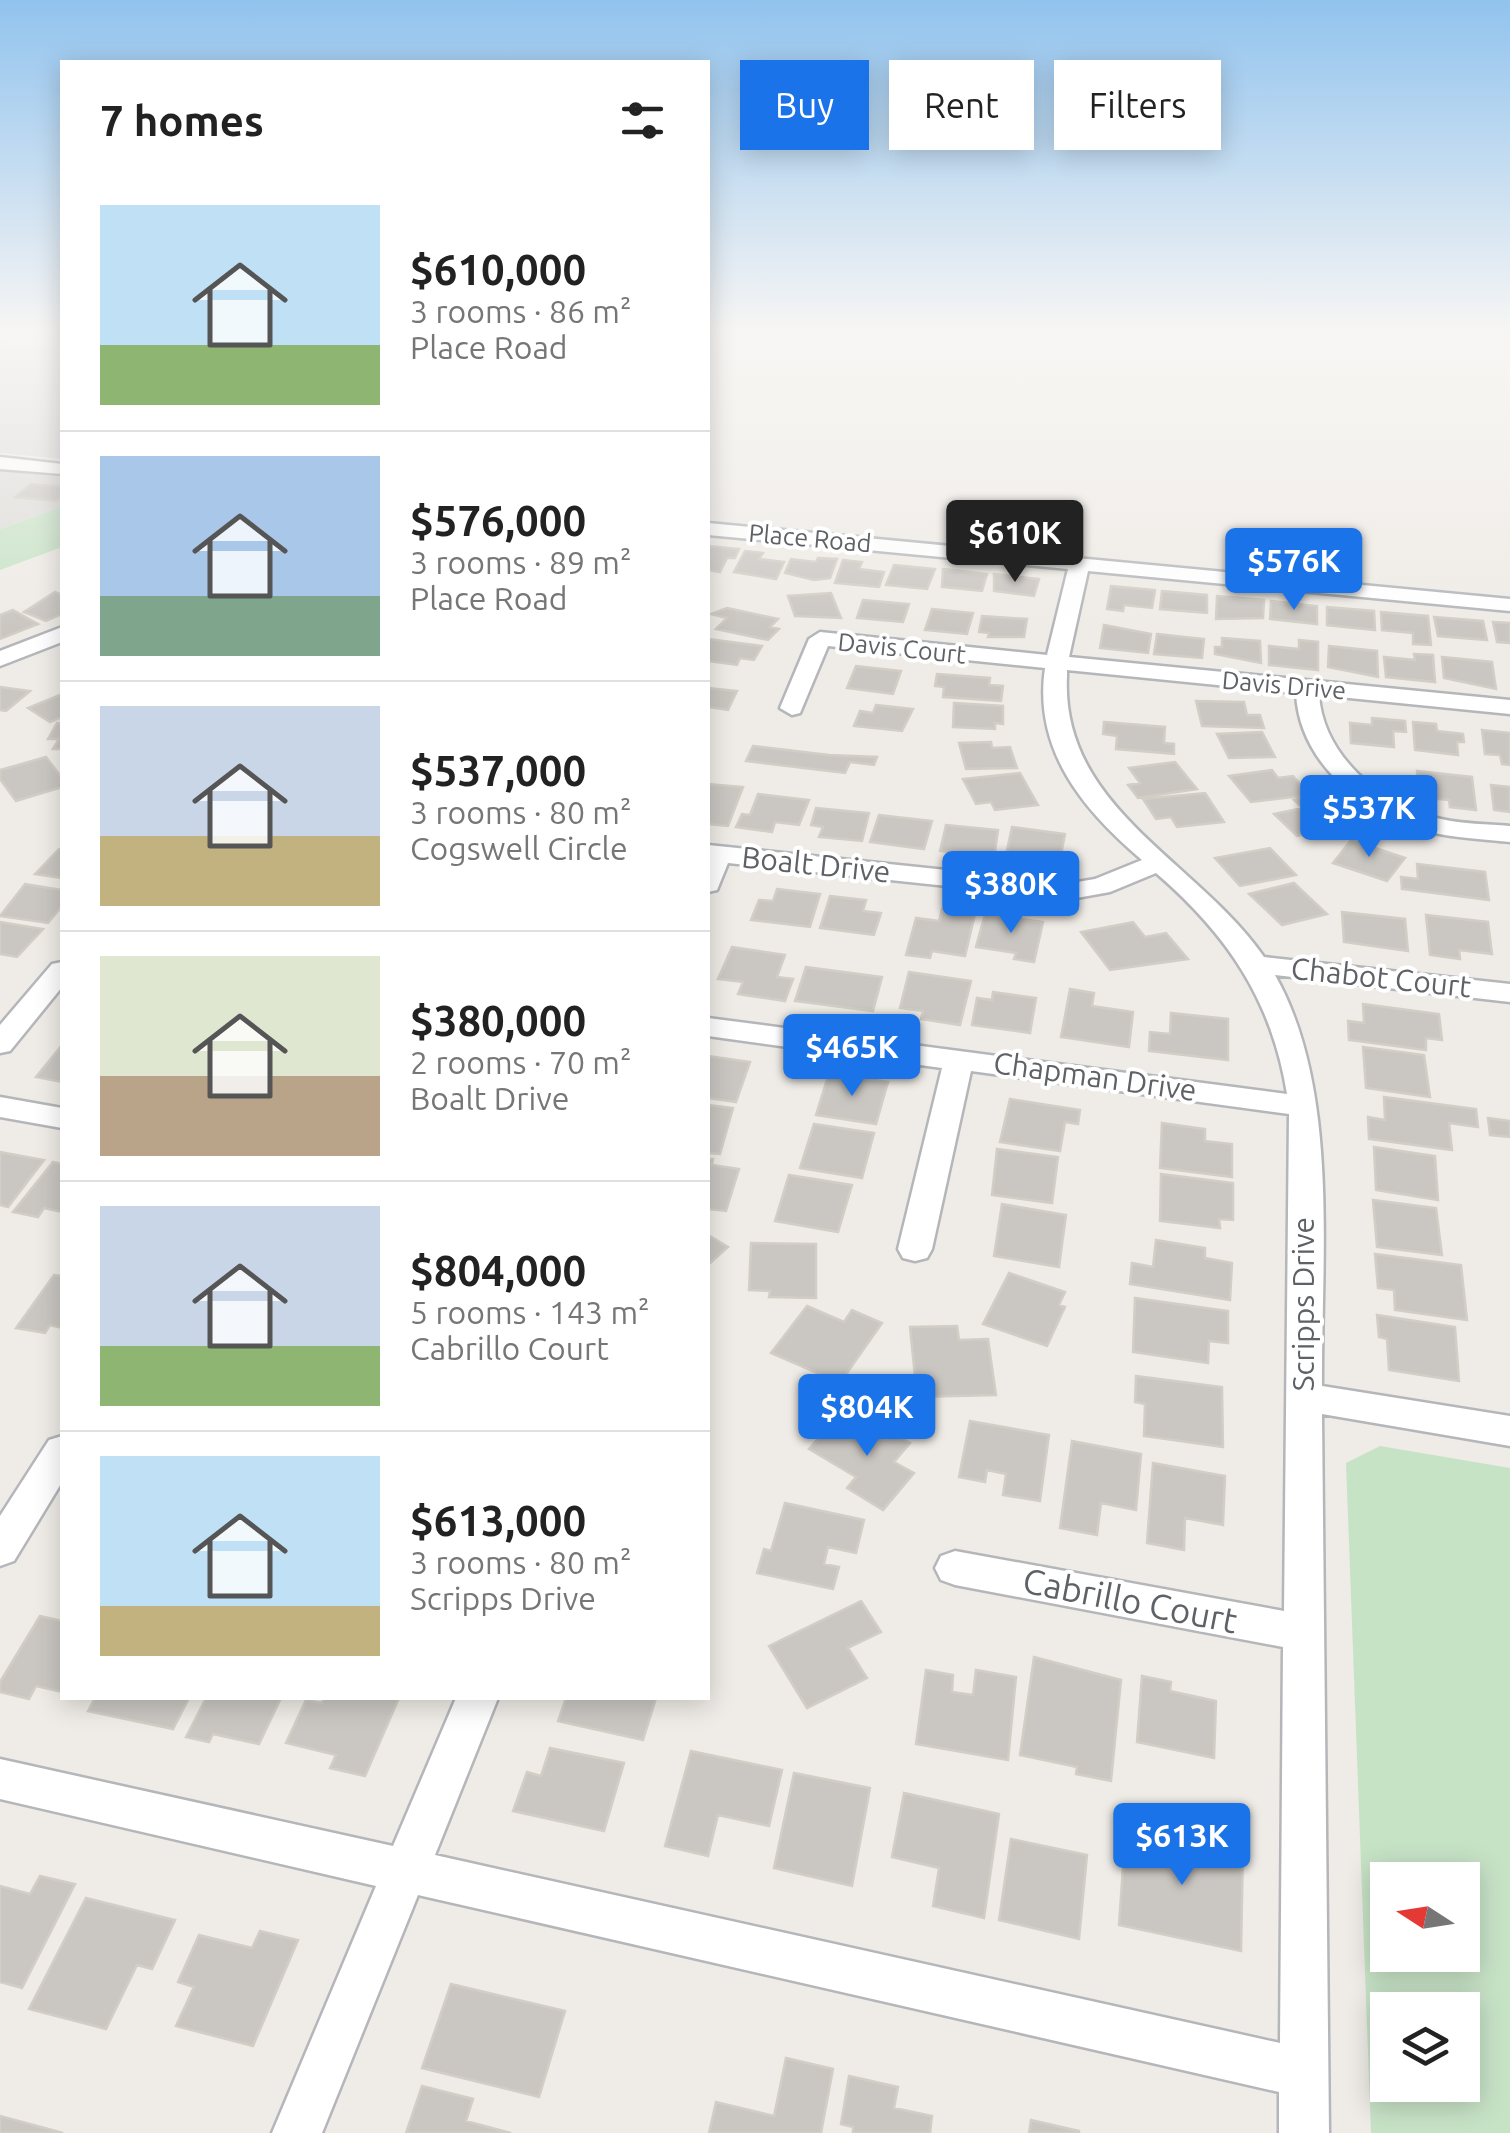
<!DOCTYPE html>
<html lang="en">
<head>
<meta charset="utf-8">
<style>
  body { margin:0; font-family:Ubuntu,sans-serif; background:#f2f2f2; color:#222; height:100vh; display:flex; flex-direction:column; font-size:38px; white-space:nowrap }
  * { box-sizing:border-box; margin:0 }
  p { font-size:32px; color:#767676 }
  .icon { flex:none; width:55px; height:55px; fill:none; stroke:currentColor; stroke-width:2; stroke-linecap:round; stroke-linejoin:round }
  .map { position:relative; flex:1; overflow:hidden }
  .sheet { position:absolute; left:60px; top:60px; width:650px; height:1640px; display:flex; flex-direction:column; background:#fff; border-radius:0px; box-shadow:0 5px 25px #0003 }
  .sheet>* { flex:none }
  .guide { position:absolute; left:740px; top:60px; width:620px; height:90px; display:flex; gap:20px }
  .needle { width:65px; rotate:282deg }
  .tools { position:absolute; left:1370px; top:1862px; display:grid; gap:20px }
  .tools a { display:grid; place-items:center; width:110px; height:110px; border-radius:0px; background:#fff; box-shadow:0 5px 25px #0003; font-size:50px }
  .price { position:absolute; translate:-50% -85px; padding:0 22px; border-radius:10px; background:#1a73e8; color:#fff; font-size:32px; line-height:65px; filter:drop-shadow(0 2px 5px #0008) }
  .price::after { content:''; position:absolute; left:50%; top:60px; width:30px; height:22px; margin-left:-15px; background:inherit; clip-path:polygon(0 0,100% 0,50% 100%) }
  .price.on { background:#222; color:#fff }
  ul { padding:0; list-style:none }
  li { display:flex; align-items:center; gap:30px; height:250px; padding:0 40px }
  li+li { border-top:2px solid #e0e0e0 }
  li span { display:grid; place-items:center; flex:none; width:280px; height:200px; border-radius:0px; color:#555 }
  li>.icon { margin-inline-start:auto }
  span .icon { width:120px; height:120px; fill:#fffc; stroke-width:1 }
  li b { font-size:42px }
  h2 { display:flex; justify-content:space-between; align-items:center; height:120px; padding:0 40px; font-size:42px }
  .chip { padding:0 35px; border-radius:0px; background:#fff; box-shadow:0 5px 25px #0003; font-size:35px; line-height:90px }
  .chip.on { background:#1a73e8; color:#fff }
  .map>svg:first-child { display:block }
  .industrial { fill:#dedcd9 }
  .green { fill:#c7e3c6; fill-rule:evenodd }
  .building { fill:#cac7c3; stroke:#d3cec5; stroke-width:2.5 }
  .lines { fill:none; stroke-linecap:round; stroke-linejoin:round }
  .minor-casing { stroke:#b4b6ba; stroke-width:5 }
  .minor { fill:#fff; fill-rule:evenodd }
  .labels { text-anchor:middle; stroke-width:8; stroke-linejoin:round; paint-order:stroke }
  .far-street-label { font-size:25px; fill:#5e6165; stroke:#fff }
  .street-label { font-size:30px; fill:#5e6165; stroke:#fff }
  .near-street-label { font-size:35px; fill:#5e6165; stroke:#fff }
</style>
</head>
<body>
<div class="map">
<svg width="1510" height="2133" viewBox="0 0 1510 2133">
  <rect width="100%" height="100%" fill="#efece7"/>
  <!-- industrial -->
  <path class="industrial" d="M20 331H62V459L0 453V344Z
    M0 471 62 477V507L0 529Z"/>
  <!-- green -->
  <path class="green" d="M62 507V547L0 570V529Z
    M1380 1446 1510 1468V2133H1371L1346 1463ZM1388 1880H1462V1955H1388ZM1388 2010H1462V2085H1388Z"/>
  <!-- building -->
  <path class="building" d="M31 484 62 487V496L56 501 15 497Z
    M1252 539 1282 542V553H1273V559L1251 557Z
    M708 546 739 549 735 558H727L720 572 708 570Z
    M745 551 763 553 759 559 784 562 776 579 734 572Z
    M1323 553 1349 556 1350 568 1324 565Z
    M818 558 837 559 830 578 814 580 785 573 791 559 816 562Z
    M843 560 862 562 859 569 884 572 879 587 835 583Z
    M894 565 935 569 927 589 886 585Z
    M943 569 987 574 982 591 942 587Z
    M994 574 1039 579 1034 596 994 591Z
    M1111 586 1155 590 1152 608 1124 605 1123 611 1107 609Z
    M1162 591 1207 595V613L1160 609Z
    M55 592 62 595V614L46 621 24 612Z
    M831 593 841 618 795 616 788 596Z
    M1217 596 1264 600 1263 618 1216 619Z
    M863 600 909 604 903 622 857 618Z
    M1271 601 1317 606V624L1270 619Z
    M1327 607 1374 611 1375 630 1327 625Z
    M727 608 778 619 770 627 779 629 768 640 716 629 727 618 711 614Z
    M932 609 973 613 967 634 925 630Z
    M13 610 38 624 0 639V615Z
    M1381 612 1428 616 1431 645 1413 644V633L1382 630Z
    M982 616 1027 619 1024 637H988L989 633 979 632Z
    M1434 617 1483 621 1487 640 1438 636Z
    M1493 622 1510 623V643L1497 642Z
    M1104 625 1151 634 1148 653 1100 648Z
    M1157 634 1204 639 1202 658 1154 654Z
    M1222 638 1260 641 1261 663 1215 654V647H1222Z
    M708 639 762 646 754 660 740 658 737 665 708 661Z
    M1299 640 1318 642V670L1269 665V646L1299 649Z
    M1329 646 1377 651 1378 677 1328 667Z
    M1414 654 1433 655 1435 682 1386 677 1384 657 1415 660Z
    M1442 657 1492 662 1496 689 1444 678Z
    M856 666 901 671 893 694 847 688Z
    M937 674 990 678 989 685 1003 686 1001 701 943 697 944 687 935 686Z
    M0 687 30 691 6 711 0 710Z
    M708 688 737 691 728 710 708 707Z
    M62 694V717L50 722 28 708Z
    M1196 701 1244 702 1247 715H1260L1264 728 1202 726Z
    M954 703 1003 706V724L995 723V729L953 727Z
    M876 705 913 709 902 731 854 726 860 711 873 713Z
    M1372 718 1405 721 1406 732 1393 731 1394 747 1351 743 1350 723 1372 725Z
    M1104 722 1165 727 1164 743 1174 744V754L1116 749 1117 736 1103 734Z
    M1413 722 1436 724 1437 731 1463 734 1464 742H1457L1458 755 1415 750Z
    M57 723H62V749H53L59 739H48Z
    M1482 730 1510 733V765L1502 764 1500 755 1485 754Z
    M1262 732 1275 757 1229 758 1217 734Z
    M991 742 992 748 1010 747 1017 768 966 769 959 743Z
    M753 746 829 755 877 757 874 765 850 762 845 773 746 761Z
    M46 757 62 778V787L16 801 0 779V770Z
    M1175 762 1197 789 1138 798 1128 785 1140 783 1129 768Z
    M1272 770 1278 778 1293 776 1310 795 1251 802 1229 776Z
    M1417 771 1472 777 1476 810 1450 807 1449 800 1419 797Z
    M1020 773 1038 805 995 810 991 802 976 804 963 779Z
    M708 784 743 787 728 826 708 824Z
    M1491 785 1510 787V812L1494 810Z
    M1205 793 1224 822 1177 827 1171 817 1156 819 1143 799Z
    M758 794 809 800 799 825 775 822 772 832 736 827 742 814 750 815Z
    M1316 795 1334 813 1321 815 1335 828 1297 836 1274 814 1303 808 1294 800Z
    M816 808 869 813 862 841 819 837 823 827 811 825Z
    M879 815 932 821 924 849 870 842Z
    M946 825 998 830 994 858 940 851Z
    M1012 827 1065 834 1059 865 1005 860Z
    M1351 840 1405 858 1387 881 1333 863Z
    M1270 848 1296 875 1240 886 1215 858Z
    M59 849H62V878L35 874Z
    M1417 864 1485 872 1489 900 1402 889 1401 877 1418 879Z
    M1294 883 1327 914 1282 925 1249 894Z
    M25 884 62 890V906L48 923 0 916Z
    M777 889 820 894 810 927 751 920 759 900 773 901Z
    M830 896 866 900 863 911 881 913 874 935 820 928Z
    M942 909 975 914 965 956 932 951 930 958 906 955 916 918 939 921Z
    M1342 912 1405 919 1408 951 1344 942Z
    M985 914 1043 922 1034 962 1014 959 1016 953 976 947Z
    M1426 915 1488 922 1492 954 1459 950 1460 959 1430 955Z
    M0 922 43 929 17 957 0 954Z
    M1133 922 1145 937 1166 933 1188 959 1110 970 1081 932Z
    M732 947 785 955 777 977 793 979 785 1001 738 994 743 982 718 979Z
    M806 967 882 977 873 1011 795 1001Z
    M909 972 971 981 960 1025 921 1019 923 1011 900 1008Z
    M1070 989 1094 993 1092 1006 1133 1012 1129 1047 1061 1037Z
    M993 992 1036 998 1030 1033 972 1025 977 998 992 1000Z
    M1363 1004 1439 1014 1442 1040 1426 1038V1050L1349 1040 1348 1021 1364 1023Z
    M1171 1013 1228 1019V1060L1149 1051 1150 1032 1170 1034Z
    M62 1045V1082L36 1077Z
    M1363 1047 1424 1055 1430 1097 1366 1088Z
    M708 1056 750 1062 736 1102 708 1098Z
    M829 1073 888 1082 876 1124 816 1115Z
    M1384 1097 1476 1109 1478 1127 1449 1123 1452 1150 1369 1139 1368 1117 1385 1120Z
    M1010 1099 1080 1110 1078 1124 1065 1122 1060 1151 1000 1142Z
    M708 1105 733 1108 720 1154 708 1153Z
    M1488 1118 1510 1121V1137L1490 1135Z
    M1162 1123 1205 1129V1141L1232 1144V1177L1160 1168Z
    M814 1124 874 1133 862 1178 800 1168Z
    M1374 1147 1435 1156 1438 1200 1376 1190Z
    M997 1149 1058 1157 1052 1203 992 1195Z
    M0 1152 44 1160 8 1207 0 1205Z
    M708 1159H713L712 1165 739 1169 726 1211 708 1209Z
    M53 1162 62 1164V1212L44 1208 38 1217 13 1212Z
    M1161 1174 1233 1183V1220L1219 1219 1220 1228 1160 1221Z
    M789 1175 852 1185 838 1232 775 1221Z
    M1373 1200 1436 1208 1442 1255 1377 1247Z
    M1002 1204 1066 1215 1059 1267 994 1256Z
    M708 1235 728 1247 708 1265Z
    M1156 1240 1205 1248V1258L1232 1263 1230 1300 1130 1284 1132 1263 1153 1267Z
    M751 1243 816 1244V1298L769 1297 770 1291 749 1290Z
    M1375 1254 1461 1265 1467 1320 1395 1310 1394 1290 1378 1288Z
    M1009 1273 1065 1292 1059 1305 1065 1307 1047 1346 983 1324Z
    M54 1275 62 1276V1328L50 1325 45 1333 16 1328Z
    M1135 1298 1228 1311V1343L1209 1341 1208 1363 1133 1352Z
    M807 1306 844 1322 852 1310 882 1323 840 1383 771 1353Z
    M1377 1315 1455 1327 1459 1381 1389 1370 1387 1339 1379 1337Z
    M957 1326 959 1340 988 1339 996 1395 917 1397 910 1327Z
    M1136 1376 1222 1387 1223 1447 1144 1436 1145 1404 1135 1402Z
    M859 1414 910 1443 894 1462 914 1473 883 1510 847 1488 856 1477 809 1449 829 1426 842 1434Z
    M970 1421 1049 1435 1040 1501 1003 1495 1006 1474 987 1470 985 1482 959 1477Z
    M1072 1441 1141 1454 1136 1510 1101 1503 1097 1535 1060 1528Z
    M1153 1463 1225 1476 1223 1525 1185 1518 1184 1550 1147 1543Z
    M785 1503 864 1520 856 1553 828 1547 824 1564 839 1567 833 1589 757 1573 764 1549 771 1551Z
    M861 1601 881 1632 848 1648 867 1678 807 1708 769 1646Z
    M40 1616 62 1621V1692L36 1686 29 1699 0 1692V1682Z
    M1034 1657 1121 1680 1111 1781 1076 1774 1077 1767 1020 1755Z
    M926 1670 953 1675 952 1692 973 1695 976 1670 1016 1677 1008 1760 916 1744Z
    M1142 1676 1171 1682 1170 1691 1216 1701 1214 1758 1137 1742Z
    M95 1698H189L173 1729 88 1711Z
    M206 1698H281L259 1744 213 1734 209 1742 186 1737Z
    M324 1698H399L365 1776 330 1768 336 1755 286 1743 306 1700 322 1703Z
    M566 1698H656L643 1740 558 1721Z
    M550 1748 624 1763 604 1831 513 1811 527 1772 541 1776Z
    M691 1751 782 1770 769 1826 718 1815 708 1856 665 1846Z
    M794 1773 870 1788 852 1886 774 1868Z
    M904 1793 999 1814 984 1918 933 1906 939 1868 892 1857Z
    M1126 1824 1243 1849 1241 1951 1119 1925Z
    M1011 1839 1087 1855 1079 1939 999 1920Z
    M40 1876 75 1884 22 1988 0 1982V1886L30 1894Z
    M86 1898 175 1920 152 1969 137 1965 106 2029 29 2009Z
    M260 1931 298 1940 253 2046 176 2026 194 1987 178 1982 199 1935 252 1948Z
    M451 1984 565 2011 539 2097 422 2068Z
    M786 2058 833 2069 821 2133H709L716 2102 774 2116Z
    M849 2076 898 2087 894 2108 932 2116 930 2133H853V2127L841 2124Z
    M422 2086 473 2099 466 2121 511 2133H406Z
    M0 2116 63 2133H0Z
    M1031 2120 1079 2131V2133H1029Z"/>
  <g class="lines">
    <defs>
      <path id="minor" d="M0 457 62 464V474L0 469Z
        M708 523 1510 599V611L1088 571 1069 657 1510 700V714L1319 695C1323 756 1382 806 1441 819 1463 824 1487 824 1510 826V842C1482 839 1453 838 1425 831 1362 813 1299 762 1296 693L1067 670V676C1060 808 1198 861 1264 957L1510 984V1002L1275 975C1340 1090 1321 1256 1322 1386L1510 1416V1446L1322 1414 1329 2133H1279V2092L418 1895 322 2133H272L376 1886 0 1799V1759L393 1846 456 1698H498L435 1855 1280 2043 1283 1647 955 1585 941 1580 935 1568 941 1556 955 1551 1284 1611 1289 1114 971 1071 932 1249 927 1258 915 1261 903 1258 898 1249 942 1068 708 1036V1018L1287 1094C1272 1000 1227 934 1156 873L1110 892 1071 899 728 863 717 890 708 892V845L1071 883 1095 879 1142 860C1083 810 1033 750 1045 668L828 646 800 713 792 715 780 708 809 639 820 632 1047 655 1068 569 708 535Z
        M62 627V642L0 666V651Z
        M62 962V987L10 1051 0 1053V1025L52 964Z
        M0 1097 62 1108V1128L0 1117Z
        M62 1436V1482L14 1561 0 1566V1516L49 1440Z"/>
    </defs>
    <!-- minor casing -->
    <use href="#minor" class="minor-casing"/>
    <!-- minor -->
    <use href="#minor" class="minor"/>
  </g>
  <!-- sky -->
  <linearGradient id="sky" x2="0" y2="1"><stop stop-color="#91c3ee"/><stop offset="0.53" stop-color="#f8f6f4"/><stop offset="1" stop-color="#f8f6f4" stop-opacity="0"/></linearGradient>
  <rect width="1510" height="629" fill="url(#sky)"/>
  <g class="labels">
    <!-- far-street labels -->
    <g class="far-street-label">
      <text transform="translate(810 538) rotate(5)" y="9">Place Road</text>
      <text transform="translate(902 648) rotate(6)" y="9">Davis Court</text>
      <text transform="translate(1284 685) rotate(5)" y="9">Davis Drive</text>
    </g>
    <!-- street labels -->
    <g class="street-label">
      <text transform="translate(816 865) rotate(6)" y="10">Boalt Drive</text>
      <text transform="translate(1381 978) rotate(6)" y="10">Chabot Court</text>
      <text transform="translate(1095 1077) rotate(8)" y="10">Chapman Drive</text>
      <text transform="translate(1304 1304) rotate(-90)" y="10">Scripps Drive</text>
    </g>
    <!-- near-street labels -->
    <g class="near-street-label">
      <text transform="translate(1130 1601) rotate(11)" y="12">Cabrillo Court</text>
    </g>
  </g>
</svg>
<div class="tools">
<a><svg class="needle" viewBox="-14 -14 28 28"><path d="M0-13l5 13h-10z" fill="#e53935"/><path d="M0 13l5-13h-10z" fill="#767676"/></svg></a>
<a><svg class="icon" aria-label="layers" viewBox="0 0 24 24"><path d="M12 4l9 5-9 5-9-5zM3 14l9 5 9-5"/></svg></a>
</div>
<b class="price on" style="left:1015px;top:585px">$610K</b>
<b class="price" style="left:1294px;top:613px">$576K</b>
<b class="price" style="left:1369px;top:860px">$537K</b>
<b class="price" style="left:1011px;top:936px">$380K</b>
<b class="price" style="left:852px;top:1099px">$465K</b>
<b class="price" style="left:867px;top:1459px">$804K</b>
<b class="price" style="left:1182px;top:1888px">$613K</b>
<div class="guide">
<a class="chip on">Buy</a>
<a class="chip">Rent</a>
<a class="chip">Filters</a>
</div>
<section class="sheet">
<h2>7 homes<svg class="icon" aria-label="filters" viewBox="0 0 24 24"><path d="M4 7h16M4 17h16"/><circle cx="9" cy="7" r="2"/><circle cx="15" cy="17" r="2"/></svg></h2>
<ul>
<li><span style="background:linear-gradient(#bfe0f5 70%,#8fb573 0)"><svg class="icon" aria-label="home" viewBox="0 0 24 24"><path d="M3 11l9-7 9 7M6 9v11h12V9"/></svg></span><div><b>$610,000</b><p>3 rooms · 86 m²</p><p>Place Road</p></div></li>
<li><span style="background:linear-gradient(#a9c7e8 70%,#7fa58c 0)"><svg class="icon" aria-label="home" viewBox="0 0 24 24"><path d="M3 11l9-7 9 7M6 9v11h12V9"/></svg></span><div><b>$576,000</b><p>3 rooms · 89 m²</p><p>Place Road</p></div></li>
<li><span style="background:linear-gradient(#c9d6e8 65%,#c2b280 0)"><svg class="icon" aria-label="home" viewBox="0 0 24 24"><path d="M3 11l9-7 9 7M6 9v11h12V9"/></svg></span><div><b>$537,000</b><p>3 rooms · 80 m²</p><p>Cogswell Circle</p></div></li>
<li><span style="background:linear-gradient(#dfe7d0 60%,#b9a48a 0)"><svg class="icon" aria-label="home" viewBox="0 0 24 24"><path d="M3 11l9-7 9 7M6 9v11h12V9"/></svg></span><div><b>$380,000</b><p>2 rooms · 70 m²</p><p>Boalt Drive</p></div></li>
<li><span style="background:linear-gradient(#c9d6e8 70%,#8fb573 0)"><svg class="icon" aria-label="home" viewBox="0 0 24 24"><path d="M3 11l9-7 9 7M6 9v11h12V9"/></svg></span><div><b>$804,000</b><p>5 rooms · 143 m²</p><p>Cabrillo Court</p></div></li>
<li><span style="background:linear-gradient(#bfe0f5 75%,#c2b280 0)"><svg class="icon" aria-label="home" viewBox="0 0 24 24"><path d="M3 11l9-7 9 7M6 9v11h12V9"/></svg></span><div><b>$613,000</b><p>3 rooms · 80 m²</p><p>Scripps Drive</p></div></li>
</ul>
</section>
</div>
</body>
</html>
